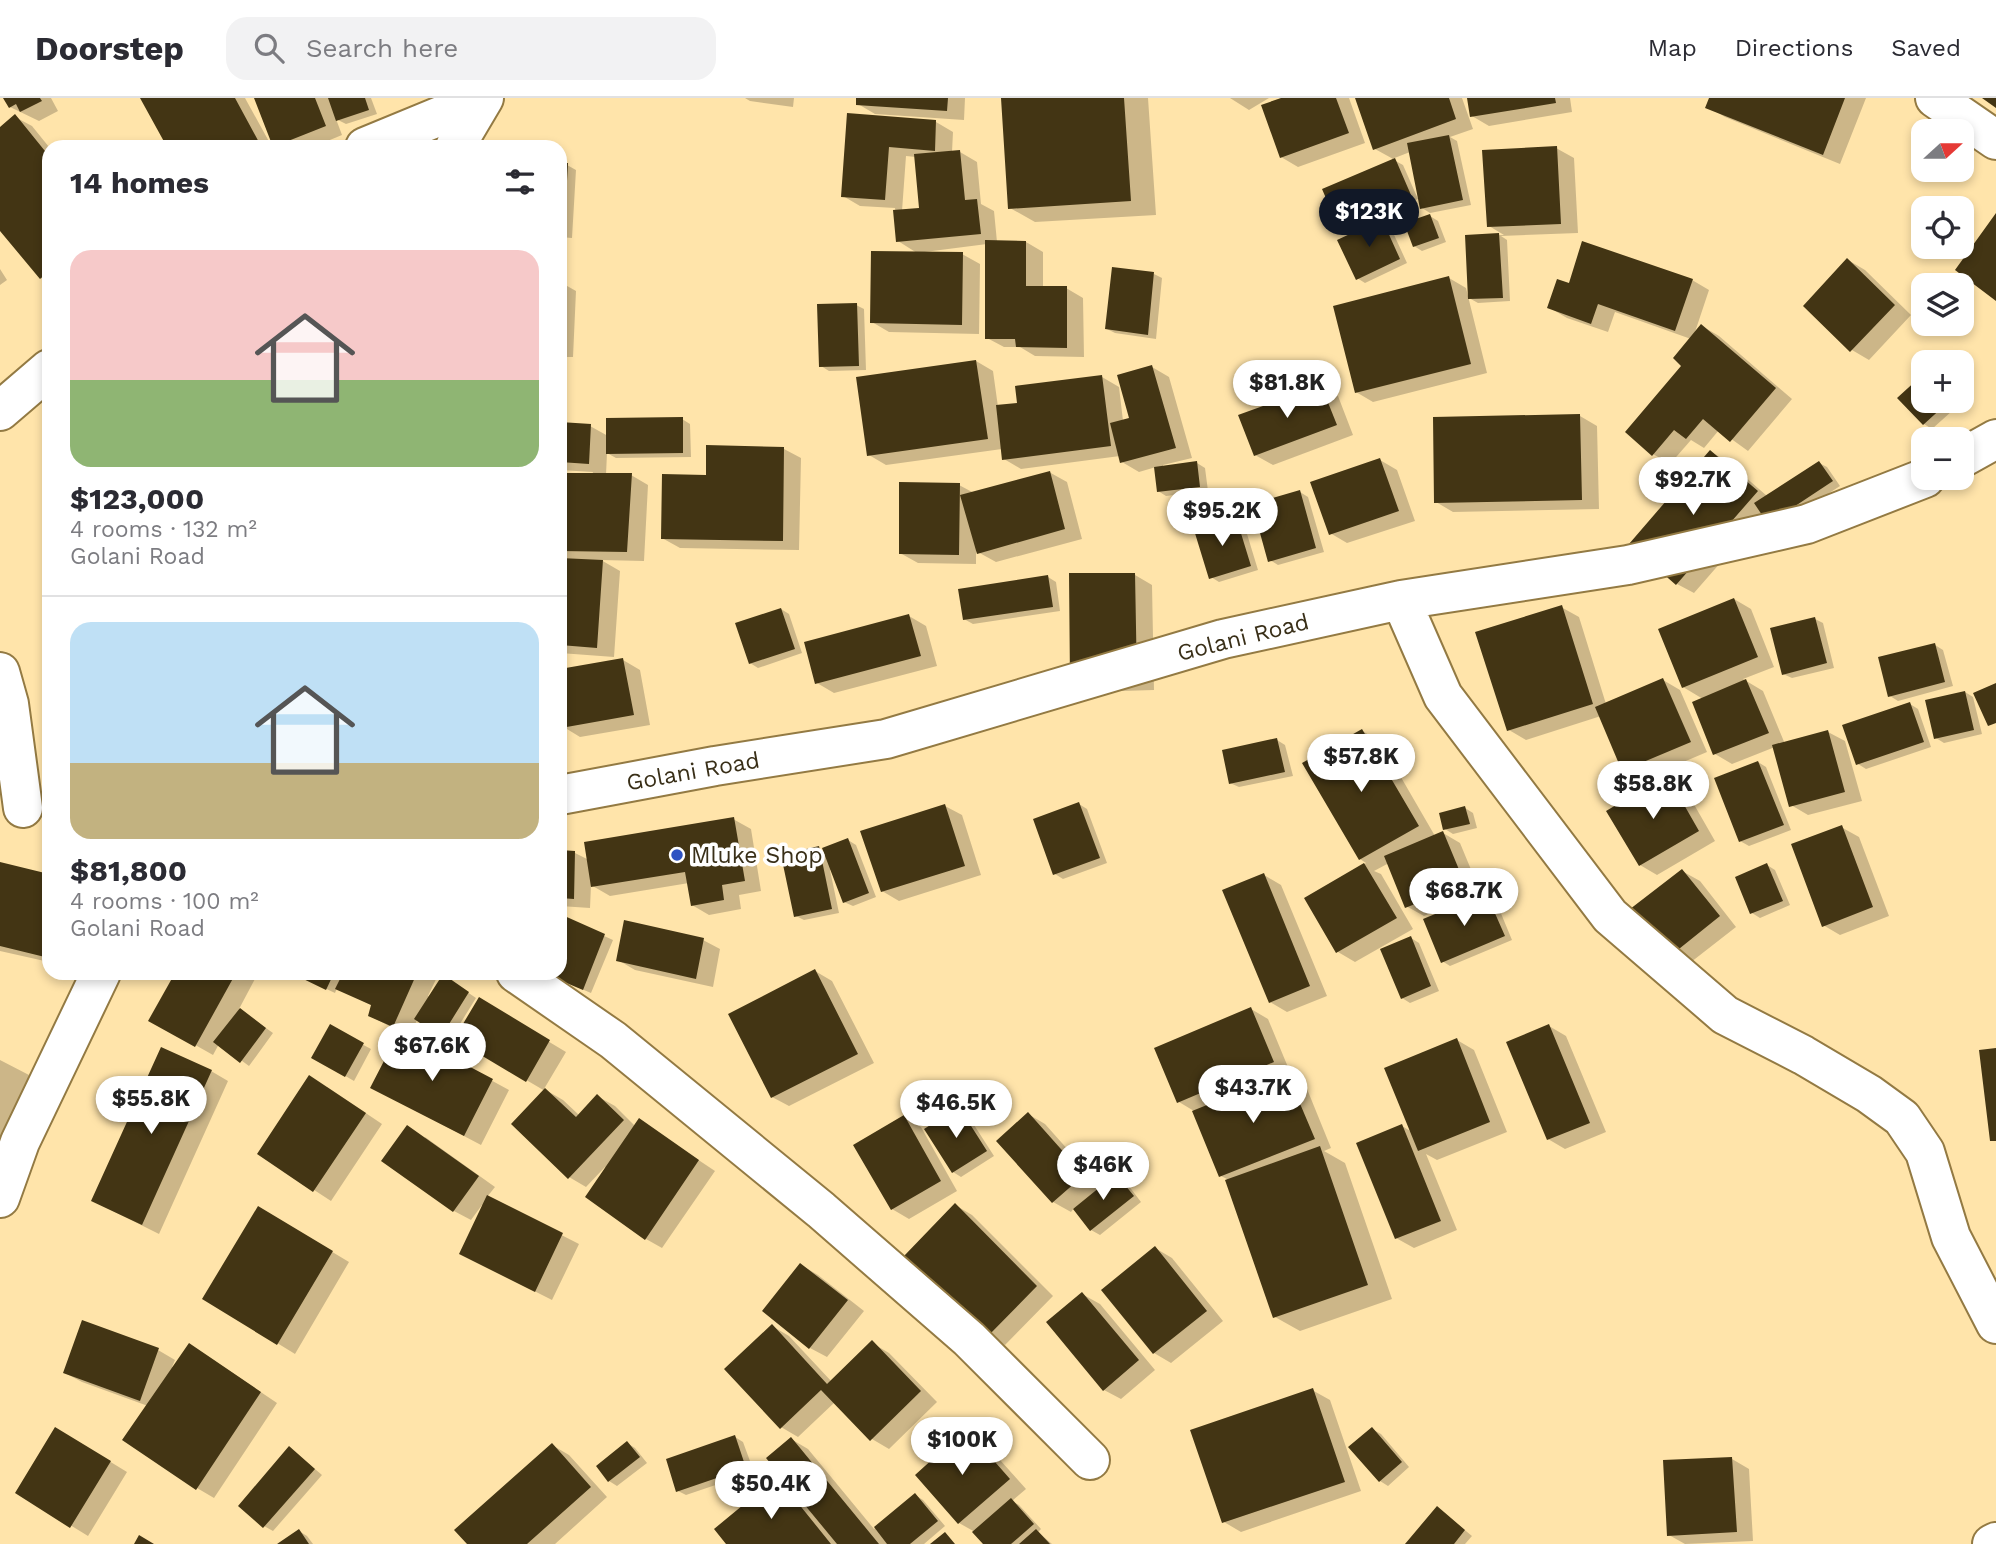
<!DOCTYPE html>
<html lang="en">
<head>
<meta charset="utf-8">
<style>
  body { margin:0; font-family:"Work Sans",sans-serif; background:#f2f2f3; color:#2b2b33; height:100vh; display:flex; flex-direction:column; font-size:26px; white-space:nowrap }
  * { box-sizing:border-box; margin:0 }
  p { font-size:23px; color:#7c7c81 }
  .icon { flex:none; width:38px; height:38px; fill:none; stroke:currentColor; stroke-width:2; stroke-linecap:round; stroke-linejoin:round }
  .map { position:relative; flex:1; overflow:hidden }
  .sheet { position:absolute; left:42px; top:42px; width:525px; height:840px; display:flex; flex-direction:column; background:#fff; border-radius:21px; box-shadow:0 4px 10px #0003 }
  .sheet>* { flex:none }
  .needle { width:46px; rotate:69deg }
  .tools { position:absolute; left:1911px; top:21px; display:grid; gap:14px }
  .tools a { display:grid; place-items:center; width:63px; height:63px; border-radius:14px; background:#fff; box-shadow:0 4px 10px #0003; font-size:35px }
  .price { position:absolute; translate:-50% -60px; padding:0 16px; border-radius:24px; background:#fff; color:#222; font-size:23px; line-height:46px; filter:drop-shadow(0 2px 4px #0008) }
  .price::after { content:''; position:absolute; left:50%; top:42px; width:21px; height:16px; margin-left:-10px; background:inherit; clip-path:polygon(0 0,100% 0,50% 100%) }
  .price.on { background:#111827; color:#fff }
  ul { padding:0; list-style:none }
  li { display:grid; align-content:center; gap:14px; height:371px; padding:0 28px }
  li+li { border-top:2px solid #e1e1e2 }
  li span { display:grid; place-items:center; height:217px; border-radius:21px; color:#555 }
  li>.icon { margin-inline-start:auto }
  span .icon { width:126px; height:126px; fill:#fffc; stroke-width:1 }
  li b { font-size:30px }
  h2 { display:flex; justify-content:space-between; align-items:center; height:84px; padding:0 28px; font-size:30px }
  header { display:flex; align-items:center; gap:42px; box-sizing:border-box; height:98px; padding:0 35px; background:#fff; border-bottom:2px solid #e1e1e2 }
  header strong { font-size:33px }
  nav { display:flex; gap:38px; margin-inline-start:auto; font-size:24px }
  .search { width:490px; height:63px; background:#f2f2f3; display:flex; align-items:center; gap:18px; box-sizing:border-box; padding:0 24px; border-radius:21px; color:#7c7c81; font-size:26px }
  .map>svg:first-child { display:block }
  .shadow { fill:#0003; fill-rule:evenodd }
  .building { fill:#433514 }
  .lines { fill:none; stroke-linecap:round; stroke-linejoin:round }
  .minor-casing { stroke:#937a43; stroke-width:42 }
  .minor { stroke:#fff; stroke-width:38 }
  .poi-dot { fill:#2e52c2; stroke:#fff; stroke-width:2.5 }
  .labels { text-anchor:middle; stroke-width:7; stroke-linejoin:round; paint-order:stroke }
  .street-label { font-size:23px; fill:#392f18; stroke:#fff }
  .poi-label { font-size:23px; fill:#392f18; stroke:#fff; text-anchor:start }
</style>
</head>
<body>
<header>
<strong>Doorstep</strong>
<div class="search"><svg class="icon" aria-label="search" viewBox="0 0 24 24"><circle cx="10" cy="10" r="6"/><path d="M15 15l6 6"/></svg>Search here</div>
<nav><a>Map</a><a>Directions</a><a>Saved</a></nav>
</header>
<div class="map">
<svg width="1996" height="1446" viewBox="0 0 1996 1446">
  <rect width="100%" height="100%" fill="#ffe4aa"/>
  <!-- shadow -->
  <path class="shadow" d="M5 0H51L58 13 39 23 10 9Z
    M142 0H245L272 49H169Z
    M256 0H371L377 16 346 26 336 21 342 37 313 49H277Z
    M745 0H794L793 9 750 3Z
    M858 0H965L964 22 875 16 858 6Z
    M1003 0H1148L1156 117 1035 124 1010 110Z
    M1230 0H1269L1249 12Z
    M1286 0H1349L1365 45 1298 69 1281 59Z
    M1357 0H1462L1473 31 1450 39 1457 43 1471 107 1430 115 1422 110 1410 54 1392 61 1403 67 1418 101 1347 131 1339 126 1395 62 1375 51Z
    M1469 0H1570L1572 14 1489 28 1472 18Z
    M1711 0H1866L1840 66 1725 19 1708 9Z
    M848 17 936 24 953 34 952 54H960L977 64 981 106 994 113 997 144H1026L1043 154V190H1066L1083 200 1084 259 1035 258 1020 249H1004L987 240V146L917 155 898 143 895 110 860 108 843 98ZM906 58 916 59 921 111 902 113Z
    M15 19 32 28 49 49V184L41 180 0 130V31Z
    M1556 50 1574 60 1578 135 1501 138 1507 142 1510 203 1478 205 1469 200 1467 138 1504 137 1489 128Z
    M560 67H567L576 72 572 140 560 139Z
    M1430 118 1438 123 1446 144 1422 153 1414 148Z
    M1382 123 1390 128 1407 165 1365 185 1357 180Z
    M962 156 980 166 979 236 889 234 872 224Z
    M1848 162 1865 172 1911 217 1869 262 1852 252Z
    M0 171 7 182 0 187Z
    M1154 176 1162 180 1156 241 1115 235 1107 231Z
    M1449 180 1466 190 1487 275 1373 304 1356 294Z
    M1692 182 1709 192 1694 237 1702 228 1719 238 1792 301 1748 353 1719 332 1704 350 1691 342 1670 366 1653 356 1627 333 1683 268 1691 241 1615 214 1608 234 1567 220 1550 210 1570 187Z
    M560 184 576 193 573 259H560Z
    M856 207 864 211 866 272 829 273 821 268Z
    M976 263 993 273 998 309 1019 306 1102 279 1119 289 1123 323 1131 321 1152 269 1169 279 1192 360 1163 367V370L1197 365 1205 370 1208 393 1166 398 1158 393 1156 369 1139 374 1122 364 1120 358 1021 371 1004 361 1002 351 886 367 869 357Z
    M1919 282 1923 285V303H1942L1952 313 1932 331 1924 326 1900 300Z
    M1321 289 1338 298 1353 337 1273 367 1255 357Z
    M1580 318 1597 328 1599 411 1453 414 1436 404Z
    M682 321 690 326 691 359 616 360 607 355 606 377H631L648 387 644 463 601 462 620 473 614 559 560 555V376L592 377 593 374 560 372V326L590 328 608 338Z
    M784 351 801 360 799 452 680 450 662 440 708 379Z
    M1711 354 1728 364 1767 398 1819 365 1827 369 1840 388 1777 429 1763 416 1694 495 1677 486Z
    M1380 362 1397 372 1415 423 1347 445 1330 435Z
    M1049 374 1067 384 1082 441 996 464 976 453V466L918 465 900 455 959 387 974 395Z
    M1300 394 1308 399 1324 454 1278 467 1270 462Z
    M1236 421 1244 426 1258 472 1219 484 1211 479Z
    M1135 477 1152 487 1154 592 1089 594Z
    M1048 479 1056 484 1060 513 973 526 964 521Z
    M1734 501 1751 511 1774 569 1743 581 1763 593 1785 646 1828 634 1845 643 1862 703 1808 717 1791 707 1775 649 1732 666 1715 656 1703 601 1683 589Z
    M1561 509 1579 519 1606 606 1663 582 1680 592 1707 654 1641 682 1624 672 1601 618 1526 642 1509 632Z
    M781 511 789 516 802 555 758 570 750 565Z
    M909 518 926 528 937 568 834 595 817 585Z
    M1815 521 1823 525 1834 570 1792 580 1783 576Z
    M1935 547 1943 552 1953 588 1898 603 1890 598Z
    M623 562 640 572 650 627 580 639 562 628 560 631V573Z
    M1965 594 1973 599 1982 636 1944 645 1936 640Z
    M1910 606 1918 611 1931 649 1866 671 1858 666Z
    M1362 633 1380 643 1435 738 1443 735 1460 745 1482 798 1486 797 1495 801 1512 842 1450 868 1442 863 1475 801 1474 798 1424 818 1406 808 1389 765 1374 773 1381 776 1413 831 1355 864 1338 854 1306 801 1366 765 1360 761Z
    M1277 642 1285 647 1293 678 1239 689 1230 685Z
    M1758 664 1766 669 1791 732 1749 748 1740 743Z
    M1667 679 1684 689 1715 743 1657 777 1640 767Z
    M1079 706 1087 711 1107 765 1063 781 1055 776Z
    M945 708 962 717 981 777 899 803 882 793Z
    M1465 710 1473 715 1477 730 1453 736 1445 731Z
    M733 721 751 731 761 793 739 797 741 811 709 817 692 807 689 785 610 798 591 787 590 810 560 808V754L575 755 589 762Z
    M1841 729 1859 739 1889 818 1840 837 1823 827Z
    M848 742 856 747 876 799 853 808 844 804 832 772H830L839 815 804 822 796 818 818 750 826 755Z
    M0 766 49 777V864L0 853Z
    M1767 767 1775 772 1790 807 1760 820 1752 815Z
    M1682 773 1700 783 1736 829 1677 875 1660 865Z
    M1264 777 1281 787 1327 898 1287 914 1270 904Z
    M560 818 613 842 591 895 544 875H560Z
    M1411 840 1419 845 1439 893 1410 905 1402 900Z
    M703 842 720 851 713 889 635 872 618 862Z
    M815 873 832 883 874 965 789 1008 772 999Z
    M177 875H249L256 879 239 911 273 935 249 968 219 946 213 957 151 922Z
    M293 875H439L428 898 430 899 451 883 476 900 450 942 417 922 410 938 509 992 481 1047 390 999 401 934 370 918 373 908 337 890 335 895Z
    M479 902 566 954 544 991 563 1002 579 1017 597 998 615 1008 636 1029 640 1023 715 1073 662 1150 646 1141 605 1069 586 1089 569 1079 545 993 457 941Z
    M1251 911 1268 921 1290 974 1286 976 1305 986 1331 1050 1324 1053 1345 1065 1392 1201 1300 1233 1275 1219 1227 1081 1221 1078 1194 1013 1179 1004Z
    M1549 928 1566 938 1606 1034 1565 1051 1548 1041Z
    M330 929 371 951 354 983 313 959Z
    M1457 942 1474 952 1507 1034 1437 1062 1426 1056 1457 1132 1414 1150 1396 1140 1402 1028 1412 1034Z
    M0 962 29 977 0 1078Z
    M211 973 228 983 159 1136 93 1103Z
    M327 989 382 1026 331 1103 259 1056Z
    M959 1011 967 1016 994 1058 961 1079 953 1074Z
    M1028 1016 1045 1026 1102 1090 1117 1078 1125 1083 1141 1104 1100 1137 1091 1132 1074 1110 1071 1114 1053 1104 999 1043Z
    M904 1019 921 1029 957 1093 909 1121 892 1111Z
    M425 1039 495 1089 487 1099 579 1146 552 1202 461 1156 484 1108 482 1107 471 1122 454 1113Z
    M955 1107 972 1117 1053 1198 1005 1247 988 1237Z
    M259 1110 349 1164 295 1256 204 1200Z
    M1155 1150 1172 1160 1223 1223 1171 1265 1154 1255Z
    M801 1167 818 1177 864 1213 827 1259 810 1250 764 1213Z
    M1082 1196 1100 1206 1155 1272 1121 1301 1104 1292Z
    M772 1228 789 1238 832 1284 872 1245 889 1255 937 1304 889 1351 872 1341 835 1304 798 1339 781 1329Z
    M158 1252 175 1262 172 1269 206 1257 277 1305 214 1400 197 1390 148 1308 82 1284 65 1275Z
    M1312 1292 1330 1302 1361 1393 1241 1434 1224 1424Z
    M1372 1331 1381 1336 1409 1369 1388 1388 1380 1383Z
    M966 1333 983 1343 1026 1391 1012 1403 1019 1407 1041 1431 1038 1434 1052 1446H986L975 1434 959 1425Z
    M735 1339 743 1344 754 1374 686 1397 678 1393Z
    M73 1341 127 1374 88 1438 18 1395Z
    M791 1341 808 1351 874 1431 915 1397 923 1402 945 1428 924 1446H728L777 1381 793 1390Z
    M627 1345 635 1350 647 1365 617 1388 609 1383Z
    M552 1347 569 1357 607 1399 555 1446H469Z
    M290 1350 322 1377 273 1433 264 1428Z
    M1732 1361 1749 1371 1753 1443 1685 1446 1669 1437Z
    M1438 1410 1472 1438 1465 1446H1407Z
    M299 1433 307 1438 313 1446H280Z"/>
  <!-- building -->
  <path class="building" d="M3 0H40L42 3 20 14 16 6 9 10Z
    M140 0H235L261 48 167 49Z
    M254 0H315L326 28 273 49Z
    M328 0H365L369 12 336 23Z
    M856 0H948L947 13 856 7Z
    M1001 0H1124L1131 103 1008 111Z
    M1281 0H1336L1349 35 1280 60 1261 7Z
    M1355 0H1449L1456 21 1373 52Z
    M1467 0H1555L1556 5 1470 19Z
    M1709 0H1845L1823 57 1705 10Z
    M1982 0H1996V10Z
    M847 15 936 22 935 53 889 49 885 102 841 99Z
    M15 16 49 58V66L44 70 49 76V173L40 181 0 133V29Z
    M1449 37 1463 102 1420 111 1407 45Z
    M112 42 118 49H103Z
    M1557 48 1561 126 1487 129 1482 52Z
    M960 52 965 102 977 101 981 136 896 144 893 112 919 110 914 56Z
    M1395 60 1411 97 1338 128 1322 91Z
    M560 65H568L564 136H560Z
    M1996 115V203L1955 172Z
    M1430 116 1439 140 1413 149 1404 125Z
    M1382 121 1400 161 1356 182 1337 142Z
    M1499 135 1503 200 1468 201 1465 137Z
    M985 142 1026 143V188H1067V250L1016 249 1015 241H985Z
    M1582 143 1693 181 1675 233 1598 206 1591 226 1547 210 1557 181 1569 185Z
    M871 153 963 154 962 227 870 225Z
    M1847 160 1895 207 1850 254 1803 208Z
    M1112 169 1154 174 1148 237 1105 231Z
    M1449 178 1471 266 1355 295 1333 208Z
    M857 205 859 268 819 269 817 206Z
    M1701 226 1776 290 1730 344 1703 321 1686 341 1674 332 1652 358 1625 334 1681 268 1673 260Z
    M976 262 988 341 867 358 856 279Z
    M1152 267 1176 350 1120 365 1110 325 1129 320 1117 277Z
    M1102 277 1111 348 1002 362 996 307 1017 305 1015 288Z
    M1919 280 1923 285V303H1940L1945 307 1923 327 1897 300Z
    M1321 287 1337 327 1254 358 1238 317Z
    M1580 316 1582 402 1434 405 1433 319Z
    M683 319V355L606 356V320Z
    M560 324 591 326 589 366 560 364Z
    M706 347 784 349 783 443 661 441 662 376 706 377Z
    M1710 352 1758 393 1676 487 1629 446Z
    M1380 360 1399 413 1329 437 1310 384Z
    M1197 363 1200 389 1157 394 1154 369Z
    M1819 363 1833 383 1768 426 1754 405Z
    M1050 373 1065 431 977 456 960 397Z
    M560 375H632L627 454 560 453Z
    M899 384 960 385 959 457 899 456Z
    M1300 392 1316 450 1268 464 1252 406Z
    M1236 419 1251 468 1209 481 1194 432Z
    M560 460 603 462 597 550 560 547Z
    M1069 475H1135L1137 584 1070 585Z
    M1048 477 1053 509 963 522 958 491Z
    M1734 500 1758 559 1682 590 1658 531Z
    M1562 507 1593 606 1507 633 1475 534Z
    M781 510 795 551 749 566 735 525Z
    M909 516 921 558 815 586 804 544Z
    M1815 519 1827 565 1782 577 1770 530Z
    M1935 545 1945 584 1888 599 1878 559Z
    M623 560 634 617 561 630 560 571Z
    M1663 580 1691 644 1622 673 1595 609Z
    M1746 581 1769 635 1713 657 1692 604Z
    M1996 585V625L1988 628 1973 595Z
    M1965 593 1974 632 1934 641 1925 602Z
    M1910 604 1924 644 1856 667 1842 627Z
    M1362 631 1419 728 1359 762 1302 665Z
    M1828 632 1845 694 1789 709 1772 647Z
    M1277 640 1285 674 1229 686 1222 652Z
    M1758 663 1784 727 1739 744 1714 680Z
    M1667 677 1699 733 1639 768 1606 713Z
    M1079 704 1100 760 1053 777 1033 721Z
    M945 706 965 768 881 794 860 733Z
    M1465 708 1470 726 1443 732 1439 715Z
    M734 719 745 783 722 787 724 802 691 808 685 774 591 789 584 744Z
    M1842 727 1873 809 1822 829 1791 746Z
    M1443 733 1465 786 1405 810 1384 758Z
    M848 740 869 795 843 805 822 750Z
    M819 748 832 811 794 819 781 757Z
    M560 752 575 753 574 801 560 800Z
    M0 764 49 776V860L0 848Z
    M1364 765 1397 820 1336 855 1304 800Z
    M1767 765 1783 803 1750 816 1735 779Z
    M1682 771 1720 818 1659 867 1621 818Z
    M1264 775 1310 888 1269 905 1222 792Z
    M1486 795 1505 838 1441 865 1423 821Z
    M560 816 605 836 583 892 543 875H560Z
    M624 822 704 840 696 881 616 863Z
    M1411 838 1431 888 1401 901 1380 851Z
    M815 871 858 956 771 1000 728 916Z
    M175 875H236L195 949 148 923Z
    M291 875H334L326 892Z
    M343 875H417L393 929 368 918 371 907 335 891Z
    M443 876 469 894 441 939 414 921Z
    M479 899 550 942 526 984 454 941Z
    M1251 909 1274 964 1177 1005 1154 950Z
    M240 910 266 930 240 965 213 944Z
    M330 926 364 945 345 979 311 960Z
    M1549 926 1590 1025 1547 1042 1506 944Z
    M400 932 493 981 464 1038 370 990Z
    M1457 940 1490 1024 1418 1053 1384 970Z
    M161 949 212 972 142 1127 91 1103Z
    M1996 950V1043H1990L1979 952Z
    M1287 975 1315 1041 1219 1079 1192 1013Z
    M309 977 366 1015 313 1094 257 1056Z
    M545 990 576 1019 597 996 624 1022 568 1081 511 1026Z
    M959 1009 987 1053 952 1075 924 1031Z
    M1028 1014 1084 1077 1052 1105 996 1043Z
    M904 1017 941 1083 891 1112 853 1047Z
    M639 1020 699 1062 645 1142 585 1099Z
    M1402 1026 1441 1123 1395 1141 1356 1045Z
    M407 1027 479 1078 453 1114 381 1063Z
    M1320 1048 1368 1187 1273 1220 1225 1082Z
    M1116 1076 1134 1098 1090 1133 1073 1111Z
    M487 1097 563 1135 535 1194 459 1156Z
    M955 1105 1037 1188 987 1239 904 1158Z
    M258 1108 333 1153 277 1247 202 1201Z
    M1155 1148 1207 1213 1153 1256 1101 1192Z
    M800 1165 848 1202 809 1251 762 1213Z
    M1082 1194 1139 1262 1103 1293 1046 1224Z
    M82 1222 159 1250 140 1303 63 1275Z
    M772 1226 827 1286 872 1242 921 1293 870 1343 821 1292 780 1331 724 1271Z
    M189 1245 261 1294 196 1392 122 1342Z
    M1313 1290 1345 1384 1222 1425 1190 1332Z
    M55 1329 111 1363 70 1430 15 1395Z
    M1372 1329 1402 1364 1379 1384 1348 1349Z
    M966 1331 1010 1381 958 1426 915 1377Z
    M735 1337 746 1370 676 1394 666 1361Z
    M791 1339 879 1446H837L766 1360Z
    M627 1343 640 1359 608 1384 596 1368Z
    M552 1345 591 1389 527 1446H467L454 1432Z
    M289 1348 315 1371 263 1430 238 1408Z
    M1732 1359 1737 1434 1667 1438 1663 1362Z
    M777 1379 831 1446H726L714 1431Z
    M915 1395 938 1423 910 1446H887L874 1429Z
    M1011 1400 1034 1426 1011 1446H983L972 1434Z
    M1437 1408 1465 1432 1454 1446H1405Z
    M299 1431 309 1446H277Z
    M1036 1431 1050 1446H1019Z
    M945 1434 955 1446H930Z
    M139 1437 154 1446H134Z"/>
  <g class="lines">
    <defs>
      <path id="minor" d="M1935 0 1996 42
        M365 49 484 0
        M455 49 484 0
        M0 313 49 271
        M1962 360 1996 341
        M1401 502 1443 598 1610 818 1725 917 1803 957 1869 996 1902 1020 1925 1054 1951 1139 1996 1226
        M0 574 9 606 23 710
        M560 697 715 668 886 641 1223 541 1401 502 1628 467 1807 426 1925 380
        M516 875 613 942 821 1112 969 1241 1090 1362
        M0 1100 20 1044 101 875
        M1992 1446 1996 1444"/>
    </defs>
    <!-- minor casing -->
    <use href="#minor" class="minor-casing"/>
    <!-- minor -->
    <use href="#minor" class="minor"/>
  </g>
  <!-- markers -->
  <circle class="poi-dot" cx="677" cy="757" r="7"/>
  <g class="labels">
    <!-- street labels -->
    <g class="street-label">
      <text transform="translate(1243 539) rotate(-14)" y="8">Golani Road</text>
      <text transform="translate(693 673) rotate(-10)" y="8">Golani Road</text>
    </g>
    <!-- poi labels -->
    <g class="poi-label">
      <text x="691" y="765">Mluke Shop</text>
    </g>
  </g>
</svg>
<div class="tools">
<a><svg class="needle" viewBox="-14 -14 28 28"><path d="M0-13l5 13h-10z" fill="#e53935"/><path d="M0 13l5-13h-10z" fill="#7c7c81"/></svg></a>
<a><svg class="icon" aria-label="locate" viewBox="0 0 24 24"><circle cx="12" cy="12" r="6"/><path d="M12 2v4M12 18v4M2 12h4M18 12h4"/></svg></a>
<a><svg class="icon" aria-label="layers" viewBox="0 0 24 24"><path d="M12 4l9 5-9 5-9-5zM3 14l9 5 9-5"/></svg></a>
<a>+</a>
<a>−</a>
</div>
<b class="price on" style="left:1369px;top:151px">$123K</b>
<b class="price" style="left:1287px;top:322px">$81.8K</b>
<b class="price" style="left:1693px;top:419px">$92.7K</b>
<b class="price" style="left:1222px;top:450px">$95.2K</b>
<b class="price" style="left:1361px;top:696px">$57.8K</b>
<b class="price" style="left:1653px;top:723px">$58.8K</b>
<b class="price" style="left:1464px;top:830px">$68.7K</b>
<b class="price" style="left:432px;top:985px">$67.6K</b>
<b class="price" style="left:1253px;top:1027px">$43.7K</b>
<b class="price" style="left:151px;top:1038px">$55.8K</b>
<b class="price" style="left:956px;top:1042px">$46.5K</b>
<b class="price" style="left:1103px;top:1104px">$46K</b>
<b class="price" style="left:962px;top:1379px">$100K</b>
<b class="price" style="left:771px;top:1423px">$50.4K</b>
<section class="sheet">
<h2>14 homes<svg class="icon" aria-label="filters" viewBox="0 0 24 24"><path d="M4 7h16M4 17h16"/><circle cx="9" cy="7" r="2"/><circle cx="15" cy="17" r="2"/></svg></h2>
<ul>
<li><span style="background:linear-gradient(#f6c9c9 60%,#8fb573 0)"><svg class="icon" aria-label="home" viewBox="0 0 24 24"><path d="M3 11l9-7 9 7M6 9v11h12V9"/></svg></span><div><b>$123,000</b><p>4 rooms · 132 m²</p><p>Golani Road</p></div></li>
<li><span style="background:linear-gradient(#bfe0f5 65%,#c2b280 0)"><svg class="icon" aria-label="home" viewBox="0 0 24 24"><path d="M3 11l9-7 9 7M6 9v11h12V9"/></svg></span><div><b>$81,800</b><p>4 rooms · 100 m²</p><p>Golani Road</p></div></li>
</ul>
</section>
</div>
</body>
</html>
